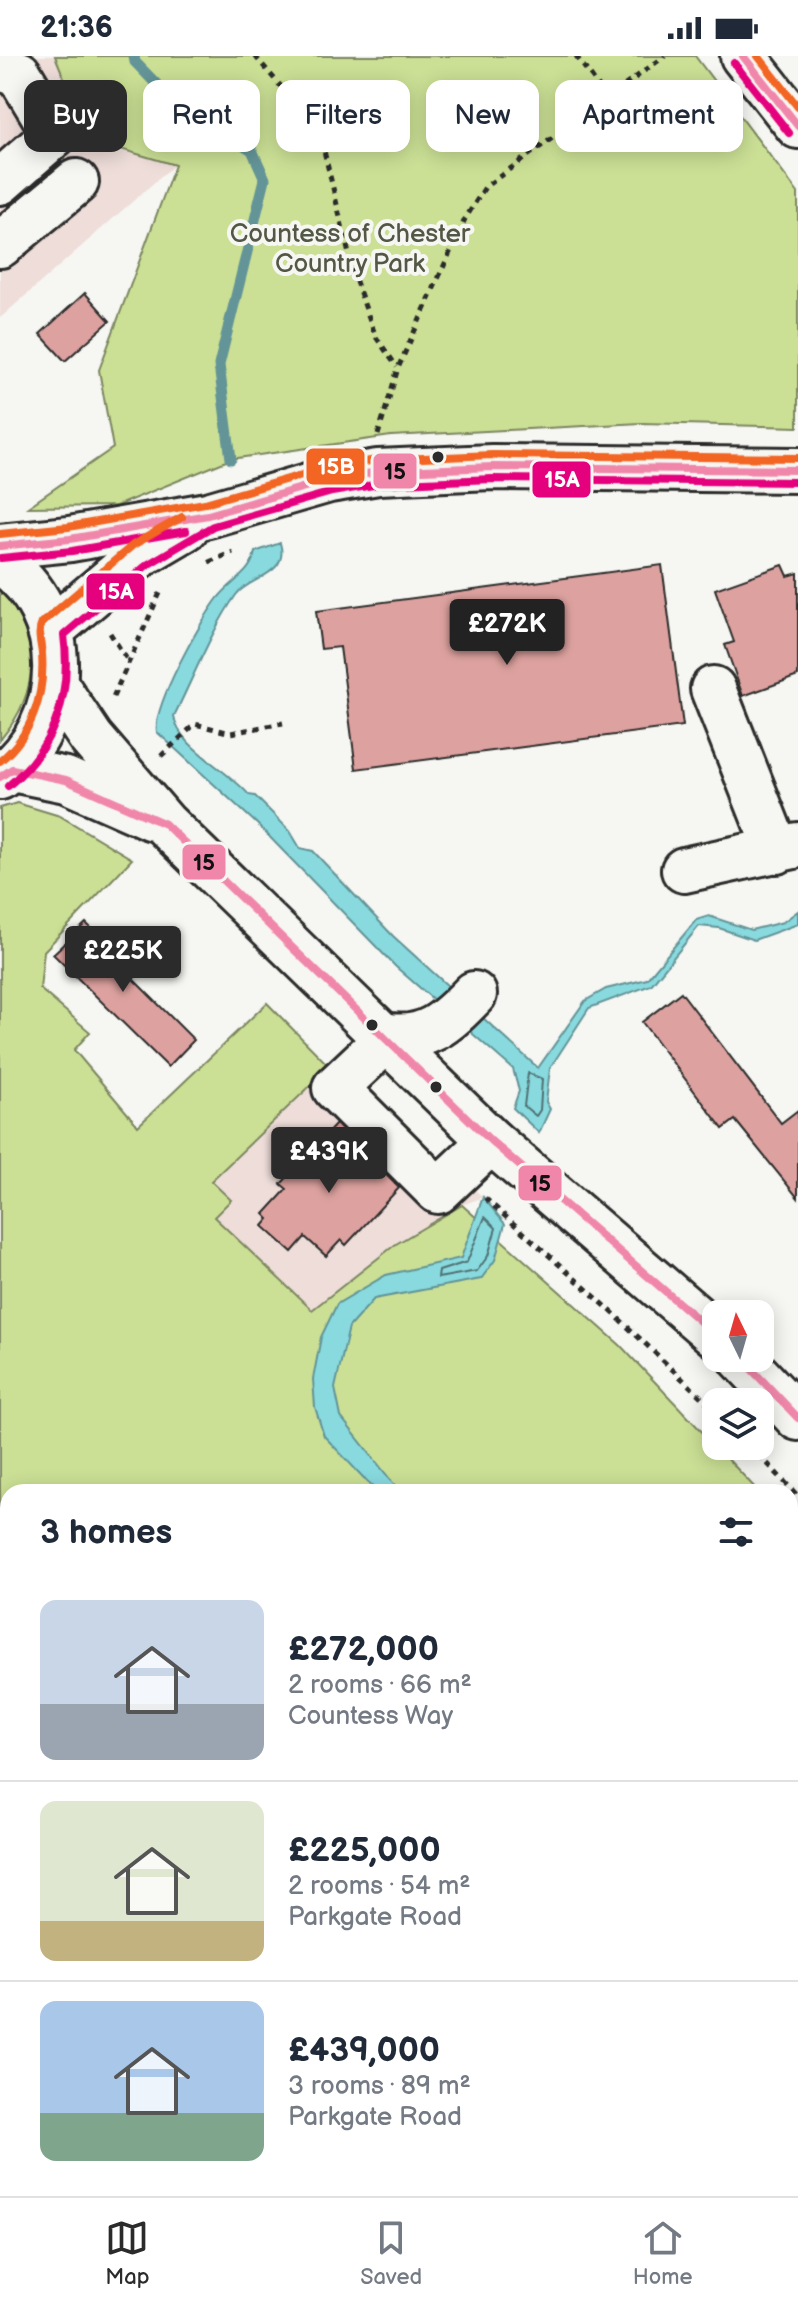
<!DOCTYPE html>
<html lang="en">
<head>
<meta charset="utf-8">
<style>
  body { margin:0; font-family:"Balsamiq Sans",sans-serif; background:#f6f6f7; color:#1f2937; height:100vh; display:flex; flex-direction:column; font-size:30px; white-space:nowrap }
  * { box-sizing:border-box; margin:0 }
  p { font-size:26px; color:#747a83 }
  .icon { flex:none; width:44px; height:44px; fill:none; stroke:currentColor; stroke-width:2; stroke-linecap:round; stroke-linejoin:round }
  .map { position:relative; flex:1; overflow:hidden }
  .drawer { position:absolute; left:0px; top:1428px; width:798px; height:712px; display:flex; flex-direction:column; background:#fff; border-radius:24px 24px 0 0; box-shadow:0 4px 20px #0003 }
  .drawer>* { flex:none }
  .hud { position:absolute; left:24px; top:24px; width:750px; height:72px; display:flex; gap:16px }
  .needle { width:52px; rotate:355deg }
  .buttons { position:absolute; left:702px; top:1244px; display:grid; gap:16px }
  .buttons a { display:grid; place-items:center; width:72px; height:72px; border-radius:16px; background:#fff; box-shadow:0 4px 20px #0003; font-size:40px }
  .price { position:absolute; translate:-50% -68px; padding:0 18px; border-radius:8px; background:#2b2b2b; color:#fff; font-size:26px; line-height:52px; filter:drop-shadow(0 2px 4px #0008) }
  .price::after { content:''; position:absolute; left:50%; top:48px; width:24px; height:18px; margin-left:-12px; background:inherit; clip-path:polygon(0 0,100% 0,50% 100%) }
  .price.active { background:#222; color:#fff }
  ul { padding:0; list-style:none }
  li { display:flex; align-items:center; gap:24px; height:200px; padding:0 40px }
  li+li { border-top:2px solid #e0e1e3 }
  li span { display:grid; place-items:center; flex:none; width:224px; height:160px; border-radius:16px; color:#555 }
  li>.icon { margin-inline-start:auto }
  span .icon { width:96px; height:96px; fill:#fffc; stroke-width:1 }
  li b { font-size:34px }
  h2 { display:flex; justify-content:space-between; align-items:center; height:96px; padding:0 40px; font-size:34px }
  .tag { padding:0 28px; border-radius:16px; background:#fff; box-shadow:0 4px 20px #0003; font-size:28px; line-height:72px }
  .tag.active { background:#2b2b2b; color:#fff }
  .status { display:flex; justify-content:space-between; align-items:center; height:56px; padding:0 40px; background:#fff; direction:ltr }
  .status svg { height:22px; fill:currentColor }
  .dock { display:flex; justify-content:space-around; align-items:center; height:112px; border-top:2px solid #e0e1e3; background:#fff; font-size:22px; color:#747a83 }
  .dock a { display:grid; justify-items:center; gap:4px }
  .dock .active { color:#2b2b2b }
  .map>svg:first-child { display:block }
  .built { fill:#eeddd9 }
  .green { fill:#cbe095; stroke:#7b8660; stroke-width:2 }
  .water { fill:#88dadf; stroke:#639497; stroke-width:2 }
  .lines { fill:none; stroke-linecap:round; stroke-linejoin:round }
  .shore { stroke:#507173; stroke-width:2 }
  .stream { stroke:#639497; stroke-width:11 }
  .building { fill:#dda29f; stroke:#2b2b2b; stroke-width:2 }
  .minor-casing { stroke:#2b2b2b; stroke-width:50 }
  .major-casing { stroke:#2b2b2b; stroke-width:50 }
  .path { stroke:#2b2b2b; stroke-width:5; stroke-dasharray:6 6; stroke-linecap:butt }
  .minor { stroke:#f6f6f2; stroke-width:44 }
  .major { stroke:#f6f6f2; stroke-width:44 }
  .bus-1-casing { stroke:#f6f6f2; stroke-width:14 }
  .bus-2-casing { stroke:#f6f6f2; stroke-width:14 }
  .bus-3-casing { stroke:#f6f6f2; stroke-width:14 }
  .bus-1 { stroke:#f087aa; stroke-width:8 }
  .bus-2 { stroke:#e5007d; stroke-width:8 }
  .bus-3 { stroke:#f26522; stroke-width:8 }
  .bus-dot { fill:#2b2b2b; stroke:#f6f6f2; stroke-width:3 }
  .labels { text-anchor:middle; stroke-width:8; stroke-linejoin:round; paint-order:stroke }
  .park-label { font-size:26px; fill:#535846; stroke:#f6f6f2 }
  .line-badge { stroke:#f6f6f2; stroke-width:3 }
  .badge-label { font-size:22px; text-anchor:middle; font-weight:bold; fill:#fff }
  .pale-badge-label { font-size:22px; text-anchor:middle; font-weight:bold; fill:#111 }
</style>
</head>
<body>
<div class="status"><b>21:36</b><svg viewBox="0 0 49 12"><path d="M0 12V9h3v3zM5 12V6h3v6zM10 12V3h3v9zM15 12V0h3v12zM26 1h20v11H26zM47 4h2v5h-2z"/></svg></div>
<div class="map">
<svg width="798" height="2140" viewBox="0 0 798 2140">
  <rect width="100%" height="100%" fill="#f6f6f2"/>
  <filter id="ink" filterUnits="userSpaceOnUse"><feTurbulence type="fractalNoise" baseFrequency=".0125" numOctaves="2"/><feDisplacementMap in="SourceGraphic" scale="16" xChannelSelector="R" yChannelSelector="G"/><feConvolveMatrix kernelMatrix="1 2 1 2 8 2 1 2 1" color-interpolation-filters="sRGB"/></filter>
  <g filter="url(#ink)">
    <!-- built -->
    <path class="built" d="M0 0H55L75 48 175 108 0 262Z
      M330 1011 483 1141 462 1149 396 1188 313 1254 213 1161 211 1125Z"/>
    <!-- green -->
    <path class="green" d="M55 0H695L798 137V371L641 367 391 380 231 403 116 450 28 451 113 392 99 314 175 109 110 90 75 48Z
      M0 531C41 581 42 634 0 684Z
      M17 747 60 760 132 803 44 895 40 933 90 976 74 994 138 1070 267 947 330 1011 211 1125 231 1144 214 1161 312 1254 396 1188 462 1149 620 1289 759 1436H8V1747L0 1679V752Z
      M790 1470 798 1478V2140H265L230 2132H790Z"/>
    <!-- water -->
    <path class="water" d="M280 487C290 519 249 521 236 539 212 573 193 622 174 660 176 689 232 717 249 739L255 740 290 775 300 792 313 795 393 880 538 1012 585 945 606 933 647 923 696 864 709 860 751 874 783 866 798 855V868L754 884 719 872 699 870 651 929 589 952 550 1012 546 1046 550 1053 539 1077 513 1052 519 1035 513 1013 396 911 257 768 157 676C152 651 201 564 218 542 232 524 251 518 255 496Z
      M483 1141 505 1168 495 1204 481 1223 374 1243 349 1271 335 1332 341 1361 400 1436H377L324 1380 315 1351 313 1323 321 1281 337 1248 386 1219 461 1202Z"/>
    <g class="lines">
      <!-- shore -->
      <path class="shore" d="M528 1017 542 1023 540 1054 536 1060 524 1050Z
        M485 1161 496 1172 488 1200 477 1215 438 1222 439 1215 467 1206Z"/>
      <!-- stream -->
      <path class="stream" d="M134 0 135 6 173 45 252 94 265 123 219 309 231 403
        M81 2132 82 2140"/>
    </g>
    <!-- building -->
    <path class="building" d="M85 237 110 265 65 305 40 278Z
      M662 509 683 670 356 713 340 591 321 593 316 555Z
      M783 509 788 520 798 517V620L743 640 725 589 734 586 715 533Z
      M86 867 137 919 133 923 194 984 168 1011 53 898Z
      M681 936 781 1067 798 1054V1142L735 1064 723 1073 642 966Z
      M336 1068 399 1132 346 1189 341 1184 326 1200 305 1181 292 1196 263 1170 269 1163 264 1158 287 1133 281 1128Z"/>
    <g class="lines">
      <defs>
        <path id="minor" d="M743 0 798 70
          M0 12 19 18 55 78 0 126
          M0 189 76 126
          M713 633 777 795
          M684 814 798 789
          M384 979C425 987 447 966 474 938
          M388 982 335 1032 438 1135 491 1085"/>
        <path id="major" d="M0 490 70 483 208 459 329 424 378 416 492 411 798 414
          M0 505C75 555 72 670 0 721
          M51 574 140 499 186 472
          M55 628 91 682 165 768 491 1085 716 1279
          M12 713 66 724 152 762
          M741 1302 798 1362"/>
      </defs>
      <!-- minor casing -->
      <use href="#minor" class="minor-casing"/>
      <!-- major casing -->
      <use href="#major" class="major-casing"/>
      <!-- path -->
      <path class="path" d="M255 0 313 68 324 95 355 223 376 281 397 311
        M576 0 607 42
        M378 379 398 312 465 163 485 131 665 0
        M209 506 233 496
        M110 577 128 605
        M113 641 160 537
        M161 700 195 668 231 677 283 667
        M485 1142 612 1256 716 1355
        M751 1390 798 1440
        M0 1891 8 1973
        M0 2092 8 2094
        M158 2132 181 2140
        M10 2140V2132
        M92 2140 95 2132"/>
      <!-- minor -->
      <use href="#minor" class="minor"/>
      <!-- major -->
      <use href="#major" class="major"/>
      <defs>
        <path id="bus-1" d="M743 0 798 70
          M0 490 70 483 208 459 329 424 378 416 492 411 798 414
          M0 721 12 713 66 724 165 768 491 1085 716 1279
          M741 1302 798 1362"/>
        <path id="bus-2" d="M734 7 789 77
          M1 502 72 495 186 475
          M8 730C55 691 72 640 64 579L147 509 213 470 332 436 379 428 492 423 798 426"/>
        <path id="bus-3" d="M758 0 798 51
          M0 478 68 471 205 447 326 412 377 404 492 399 798 402
          M0 705C32 679 45 639 42 598 41 587 37 577 42 567L133 489 182 461"/>
      </defs>
      <!-- bus-1 casing -->
      <use href="#bus-1" class="bus-1-casing"/>
      <!-- bus-2 casing -->
      <use href="#bus-2" class="bus-2-casing"/>
      <!-- bus-3 casing -->
      <use href="#bus-3" class="bus-3-casing"/>
      <!-- bus-1 -->
      <use href="#bus-1" class="bus-1"/>
      <!-- bus-2 -->
      <use href="#bus-2" class="bus-2"/>
      <!-- bus-3 -->
      <use href="#bus-3" class="bus-3"/>
    </g>
  </g>
  <!-- markers -->
  <g class="bus-dot">
    <circle cx="438" cy="401" r="7"/>
    <circle cx="372" cy="969" r="7"/>
    <circle cx="436" cy="1031" r="7"/>
  </g>
  <g class="labels">
    <!-- park labels -->
    <g class="park-label">
      <text x="350" y="186">Countess of Chester<tspan x="350" dy="30">Country Park</tspan></text>
    </g>
  </g>
  <g class="line-badge">
    <rect x="305" y="391" width="61" height="39" rx="8" fill="#f26522"/>
    <rect x="372" y="396" width="46" height="38" rx="8" fill="#f087aa"/>
    <rect x="531" y="404" width="61" height="39" rx="8" fill="#e5007d"/>
    <rect x="85" y="516" width="61" height="39" rx="8" fill="#e5007d"/>
    <rect x="181" y="787" width="46" height="38" rx="8" fill="#f087aa"/>
    <rect x="517" y="1108" width="46" height="38" rx="8" fill="#f087aa"/>
  </g>
  <g class="badge-label">
    <text x="336" y="418">15B</text>
    <text x="562" y="431">15A</text>
    <text x="116" y="543">15A</text>
  </g>
  <g class="pale-badge-label">
    <text x="395" y="423">15</text>
    <text x="204" y="814">15</text>
    <text x="540" y="1135">15</text>
  </g>
</svg>
<div class="buttons">
<a><svg class="needle" viewBox="-14 -14 28 28"><path d="M0-13l5 13h-10z" fill="#e53935"/><path d="M0 13l5-13h-10z" fill="#747a83"/></svg></a>
<a><svg class="icon" aria-label="layers" viewBox="0 0 24 24"><path d="M12 4l9 5-9 5-9-5zM3 14l9 5 9-5"/></svg></a>
</div>
<b class="price active" style="left:507px;top:611px">£272K</b>
<b class="price" style="left:123px;top:938px">£225K</b>
<b class="price" style="left:329px;top:1139px">£439K</b>
<div class="hud">
<a class="tag active">Buy</a>
<a class="tag">Rent</a>
<a class="tag">Filters</a>
<a class="tag">New</a>
<a class="tag">Apartment</a>
</div>
<section class="drawer">
<h2>3 homes<svg class="icon" aria-label="filters" viewBox="0 0 24 24"><path d="M4 7h16M4 17h16"/><circle cx="9" cy="7" r="2"/><circle cx="15" cy="17" r="2"/></svg></h2>
<ul>
<li><span style="background:linear-gradient(#c9d6e8 65%,#9aa5b1 0)"><svg class="icon" aria-label="home" viewBox="0 0 24 24"><path d="M3 11l9-7 9 7M6 9v11h12V9"/></svg></span><div><b>£272,000</b><p>2 rooms · 66 m²</p><p>Countess Way</p></div></li>
<li><span style="background:linear-gradient(#dfe7d0 75%,#c2b280 0)"><svg class="icon" aria-label="home" viewBox="0 0 24 24"><path d="M3 11l9-7 9 7M6 9v11h12V9"/></svg></span><div><b>£225,000</b><p>2 rooms · 54 m²</p><p>Parkgate Road</p></div></li>
<li><span style="background:linear-gradient(#a9c7e8 70%,#7fa58c 0)"><svg class="icon" aria-label="home" viewBox="0 0 24 24"><path d="M3 11l9-7 9 7M6 9v11h12V9"/></svg></span><div><b>£439,000</b><p>3 rooms · 89 m²</p><p>Parkgate Road</p></div></li>
</ul>
</section>
</div>
<nav class="dock">
<a class="active"><svg class="icon" aria-label="map" viewBox="0 0 24 24"><path d="M3 6l6-2 6 2 6-2v14l-6 2-6-2-6 2zM9 4v14M15 6v14"/></svg>Map</a>
<a><svg class="icon" aria-label="saved" viewBox="0 0 24 24"><path d="M7 4h10v16l-5-4-5 4z"/></svg>Saved</a>
<a><svg class="icon" aria-label="home" viewBox="0 0 24 24"><path d="M3 11l9-7 9 7M6 9v11h12V9"/></svg>Home</a>
</nav>
</body>
</html>
